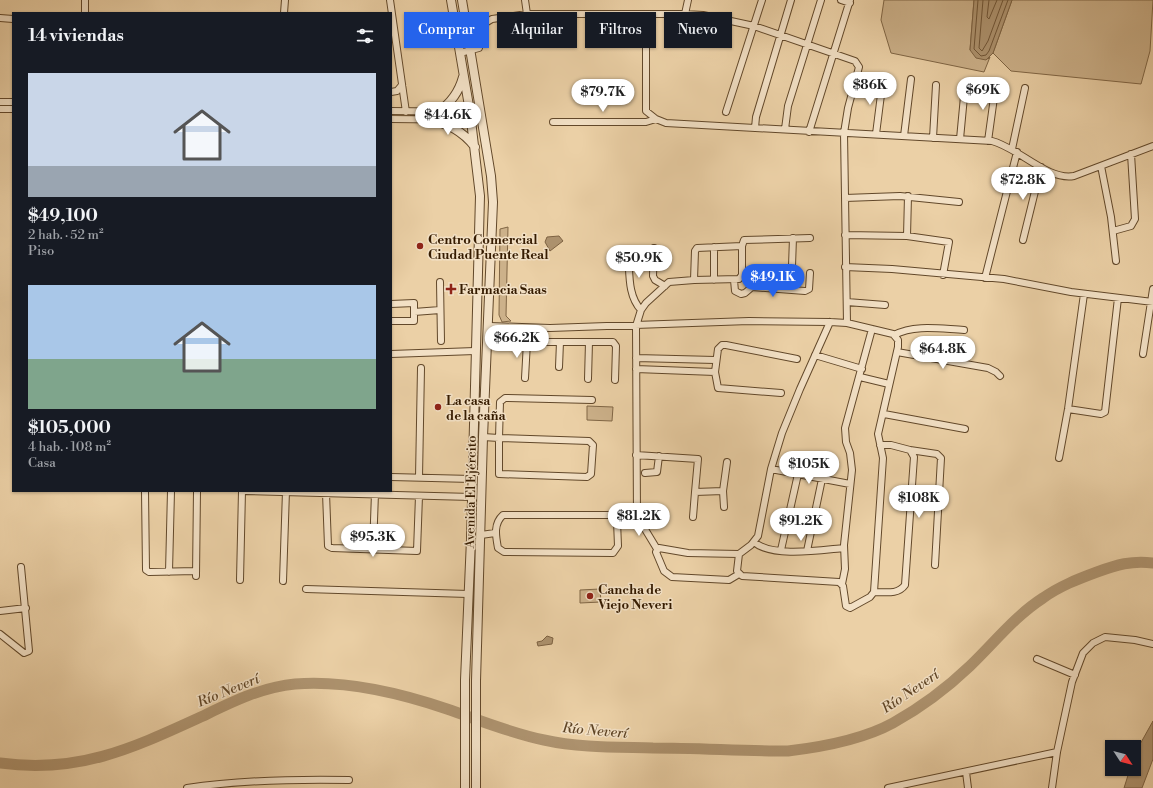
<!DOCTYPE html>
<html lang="es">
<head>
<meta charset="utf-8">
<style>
  body { margin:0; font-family:"Libre Bodoni",serif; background:#20242c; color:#f1f3f6; height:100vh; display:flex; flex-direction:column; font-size:15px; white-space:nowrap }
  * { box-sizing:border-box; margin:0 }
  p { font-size:13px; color:#9ea1a6 }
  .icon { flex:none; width:22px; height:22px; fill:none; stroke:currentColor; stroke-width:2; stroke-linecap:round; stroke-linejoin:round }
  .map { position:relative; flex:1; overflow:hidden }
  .panel { position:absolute; left:12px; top:12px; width:380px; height:480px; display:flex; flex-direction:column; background:#171b24; border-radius:0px; box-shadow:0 1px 3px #0004 }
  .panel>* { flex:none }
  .guide { position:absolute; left:404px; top:12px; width:380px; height:36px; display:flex; gap:8px }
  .needle { width:26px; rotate:126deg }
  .buttons { position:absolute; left:1105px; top:740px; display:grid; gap:8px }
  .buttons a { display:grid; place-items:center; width:36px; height:36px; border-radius:0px; background:#171b24; box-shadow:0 1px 3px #0004; font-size:20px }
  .price { position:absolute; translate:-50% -34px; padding:0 9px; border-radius:14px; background:#fff; color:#222; font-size:13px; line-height:26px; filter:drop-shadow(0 1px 2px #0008) }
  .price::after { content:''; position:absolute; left:50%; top:24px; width:12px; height:9px; margin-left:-6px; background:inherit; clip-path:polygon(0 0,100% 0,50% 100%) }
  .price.current { background:#2563eb; color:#fff }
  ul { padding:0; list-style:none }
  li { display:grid; align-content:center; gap:8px; height:212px; padding:0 16px }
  li span { display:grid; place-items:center; height:124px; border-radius:0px; color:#555 }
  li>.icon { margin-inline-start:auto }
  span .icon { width:72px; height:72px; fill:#fffc; stroke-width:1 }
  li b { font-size:17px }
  h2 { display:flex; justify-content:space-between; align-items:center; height:48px; padding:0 16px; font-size:17px }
  .chip { padding:0 14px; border-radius:0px; background:#171b24; box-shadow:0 1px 3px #0004; font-size:14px; line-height:36px }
  .chip.current { background:#2563eb; color:#fff }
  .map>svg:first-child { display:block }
  .green { fill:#ccb18a; stroke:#806645 }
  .water { fill:#ad926e; stroke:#7d6242 }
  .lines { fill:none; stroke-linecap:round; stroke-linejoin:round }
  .shore { stroke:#715637; stroke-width:1 }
  .river { stroke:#ad926e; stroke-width:11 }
  .minor-casing { stroke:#62482a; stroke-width:8 }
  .tertiary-casing { stroke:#62482a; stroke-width:10 }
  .minor { stroke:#f2e0c5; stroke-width:6 }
  .tertiary { stroke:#f2e0c5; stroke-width:8 }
  .poi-dot { fill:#8f2418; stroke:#f2e0c5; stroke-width:1.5 }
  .labels { text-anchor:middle; stroke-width:3; stroke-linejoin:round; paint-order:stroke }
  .poi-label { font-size:13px; font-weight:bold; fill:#351b00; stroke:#f2e0c5; text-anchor:start }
  .street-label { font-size:13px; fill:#351b00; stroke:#f2e0c5 }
  .water-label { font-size:14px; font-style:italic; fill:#5f4526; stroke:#f2e0c5 }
</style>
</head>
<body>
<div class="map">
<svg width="1153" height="788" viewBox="0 0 1153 788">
  <rect width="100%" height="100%" fill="#ebd0a6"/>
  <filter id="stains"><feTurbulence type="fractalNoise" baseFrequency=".005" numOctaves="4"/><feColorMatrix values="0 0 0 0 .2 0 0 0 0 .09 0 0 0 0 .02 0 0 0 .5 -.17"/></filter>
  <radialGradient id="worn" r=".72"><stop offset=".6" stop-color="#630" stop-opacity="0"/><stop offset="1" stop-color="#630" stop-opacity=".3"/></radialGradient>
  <!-- green -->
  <path class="green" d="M884 0H974L970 50 988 59 990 57 984 72 891 53 881 20Z
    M1012 0H1153L1150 51 1141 84 1011 71 993 53Z
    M508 227 506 316 511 321 502 322 499 315 500 229Z
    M587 406 613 407 612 421 587 420Z
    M600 589 601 602 580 603V590Z"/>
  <!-- water -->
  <path class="water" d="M974 0H1012L993 53 986 60 976 58 970 50Z
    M559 236 563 241 550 251 545 242 547 237Z
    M547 636 553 638 552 644 538 646 537 642 542 641Z
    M1153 721V759L1142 788H1124L1130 769H1134V755Z"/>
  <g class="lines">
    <!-- shore -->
    <path class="shore" d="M978 0 974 49 981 56 986 55 989 51 1008 0
      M983 0 979 48 982 51 988 41 1003 0
      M989 0 987 17 989 19 997 0"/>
    <!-- river -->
    <path class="river" d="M0 763C79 774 133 748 203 716 232 702 262 687 295 684 345 680 400 693 447 709 479 720 510 733 544 740 580 748 617 747 653 748 698 748 743 751 788 751 822 747 862 740 893 723 920 708 948 687 970 666 994 643 1015 616 1043 598 1060 586 1078 579 1097 572 1116 565 1132 560 1153 563"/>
    <defs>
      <path id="minor" d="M390 0 406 112
        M525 0 527 14
        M841 0 850 3
        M85 13V0
        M284 13 285 0
        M643 14 646 47V111L656 119 666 123 992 141C1019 148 1048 181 1074 176L1153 146
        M685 14 688 0
        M0 18 13 19
        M460 53 479 48 482 25 492 19 527 14H685L703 15 754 26 855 61 859 67 848 108 844 133 847 323
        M391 92 397 91 402 85
        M0 102H13
        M0 109H13
        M391 111 481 112
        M726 112 762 0
        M391 119 482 120
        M553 122H646L656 119
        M755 128 756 117 791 0
        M785 129 788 106 821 0
        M809 132 850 0
        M876 134 883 79
        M904 136 911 79
        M933 138 936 85
        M960 139 965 86
        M988 141 996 83
        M1012 149 1025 88
        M1101 166 1111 217 1116 261
        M845 198 900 196 959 202
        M1113 231 1131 226 1135 219 1131 154
        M845 235 907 236 949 242 943 275
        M907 236 908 196
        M1023 240 1041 167
        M714 247V280
        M654 248 653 276 655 280 665 286
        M628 252C630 272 627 295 641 310
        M792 266 793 238
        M845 267 892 269 1004 279 1071 292 1153 302
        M985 278 1017 152
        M694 280 695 251 697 248 742 246
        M734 280 735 291 741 294 745 293 752 287 805 291 809 289 810 273
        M440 282 441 341
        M847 302 885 305
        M391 304 414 303V321H391
        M414 312 440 310
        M489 326 550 328 749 321 830 322 847 323 893 334 898 340V347L878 434 883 458 874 592 870 597 850 608 846 606 843 586 839 582 742 576 737 571 739 554 751 545 758 536 771 469 782 433 800 389 830 322
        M517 327V339L520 342H613L616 346 615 380
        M894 335C915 324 941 329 964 330
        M897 352 988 368 996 372 1000 376
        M391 354 475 351
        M1143 354 1153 289
        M815 355 862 369
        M636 358 715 360
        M559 367 560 342
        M636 369 715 372
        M860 377 889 384
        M525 378 527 342
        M588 379 589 342
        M781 393 718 388 715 372 718 349 722 345H726L797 359
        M1068 409 1101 414 1105 412 1118 298
        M884 414 965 429
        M483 437 499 438 500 402 505 398 592 400
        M499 438 589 441 593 445 591 474 587 477 499 474Z
        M910 450 937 454 941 458 935 565
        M636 455 698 459 695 492 723 491
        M1059 458 1068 409 1084 294
        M771 469 850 484
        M645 473 657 472 659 456
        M391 477 472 479
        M419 477 421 368
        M145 491 146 570 149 572 196 571
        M246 491 472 497
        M326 493 328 546 332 548 417 551 419 496
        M724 507 723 491 727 462
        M503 515H612L617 521 618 546 613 553 504 552 498 548C496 537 493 524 503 515Z
        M693 517 695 492
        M481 535 495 533
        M754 542C772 558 821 550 844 548
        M373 549 375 493
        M657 549 637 516 636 326 641 310 646 303 669 282 694 280 739 279 742 275V246L744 240 810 238
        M781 550 798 474
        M807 551 822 479
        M739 554 688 553 659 548 656 552 664 571 672 577 729 580 739 574
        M169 572 171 491
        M196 576 197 491
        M240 580 242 491
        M283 581 286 491
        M842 584 845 569 844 545 852 470 850 453 846 442 845 428 872 329
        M306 589 468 594
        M874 592C885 592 898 595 905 585L914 457 910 450 891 445H880
        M0 611 26 608
        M0 634 24 653 29 651 21 567
        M1037 659 1075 675
        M966 772 968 788
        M187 788C241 780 294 779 349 780
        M888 788 1057 752
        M1052 788 1057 752 1072 682 1083 653 1093 643 1105 637 1135 640 1153 644"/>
      <path id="tertiary" d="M451 0 470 112 480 196 471 539 465 680V788
        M462 0 491 176 493 202 483 437 476 681V788
        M438 112C451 103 459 92 463 77
        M425 119C446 122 462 130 475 147"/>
    </defs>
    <!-- minor casing -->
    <use href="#minor" class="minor-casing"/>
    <!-- tertiary casing -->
    <use href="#tertiary" class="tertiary-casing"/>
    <!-- minor -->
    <use href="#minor" class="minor"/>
    <!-- tertiary -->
    <use href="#tertiary" class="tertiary"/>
  </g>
  <!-- markers -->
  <g class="poi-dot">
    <circle cx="420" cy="246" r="4"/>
    <path d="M449 283h4v4h4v4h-4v4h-4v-4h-4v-4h4z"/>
    <circle cx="438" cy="407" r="4"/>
    <circle cx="590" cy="596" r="4"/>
  </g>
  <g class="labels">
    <!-- poi labels -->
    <g class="poi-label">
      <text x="428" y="244">Centro Comercial<tspan x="428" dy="15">Ciudad Puente Real</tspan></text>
      <text x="459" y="294">Farmacia Saas</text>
      <text x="446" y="405">La casa<tspan x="446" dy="15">de la caña</tspan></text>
      <text x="598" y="594">Cancha de<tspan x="598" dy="15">Viejo Neveri</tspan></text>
    </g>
    <!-- street labels -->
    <g class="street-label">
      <text transform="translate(470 492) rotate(-89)" y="5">Avenida El Ejército</text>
    </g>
    <!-- water labels -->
    <g class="water-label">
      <text transform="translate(228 690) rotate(-22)" y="5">Río Neverí</text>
      <text transform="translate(910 691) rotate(-34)" y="5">Río Neverí</text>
      <text transform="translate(595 730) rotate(5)" y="5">Río Neverí</text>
    </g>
  </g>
  <rect width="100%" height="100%" filter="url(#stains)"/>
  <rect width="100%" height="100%" fill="url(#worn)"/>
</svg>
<div class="buttons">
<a><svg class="needle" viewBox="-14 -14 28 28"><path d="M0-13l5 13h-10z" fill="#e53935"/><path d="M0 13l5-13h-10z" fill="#9ea1a6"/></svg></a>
</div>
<b class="price" style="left:870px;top:106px">$86K</b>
<b class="price" style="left:983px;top:111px">$69K</b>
<b class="price" style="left:603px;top:113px">$79.7K</b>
<b class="price" style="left:448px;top:136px">$44.6K</b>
<b class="price" style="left:1023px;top:201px">$72.8K</b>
<b class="price" style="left:639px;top:279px">$50.9K</b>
<b class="price current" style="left:773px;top:298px">$49.1K</b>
<b class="price" style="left:517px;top:359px">$66.2K</b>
<b class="price" style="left:943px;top:370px">$64.8K</b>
<b class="price" style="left:809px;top:485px">$105K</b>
<b class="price" style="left:919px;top:519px">$108K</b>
<b class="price" style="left:639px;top:537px">$81.2K</b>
<b class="price" style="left:801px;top:542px">$91.2K</b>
<b class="price" style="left:373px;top:558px">$95.3K</b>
<div class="guide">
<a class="chip current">Comprar</a>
<a class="chip">Alquilar</a>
<a class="chip">Filtros</a>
<a class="chip">Nuevo</a>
</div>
<section class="panel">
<h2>14 viviendas<svg class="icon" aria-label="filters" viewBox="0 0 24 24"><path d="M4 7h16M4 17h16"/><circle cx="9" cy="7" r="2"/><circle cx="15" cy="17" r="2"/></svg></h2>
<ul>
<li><span style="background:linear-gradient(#c9d6e8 75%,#9aa5b1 0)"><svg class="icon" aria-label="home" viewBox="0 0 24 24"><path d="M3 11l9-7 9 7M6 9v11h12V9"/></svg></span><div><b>$49,100</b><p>2 hab. · 52 m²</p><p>Piso</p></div></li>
<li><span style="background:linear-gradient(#a9c7e8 60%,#7fa58c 0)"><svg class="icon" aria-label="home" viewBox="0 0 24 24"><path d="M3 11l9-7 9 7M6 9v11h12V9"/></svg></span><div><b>$105,000</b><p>4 hab. · 108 m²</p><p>Casa</p></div></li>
</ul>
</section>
</div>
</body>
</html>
